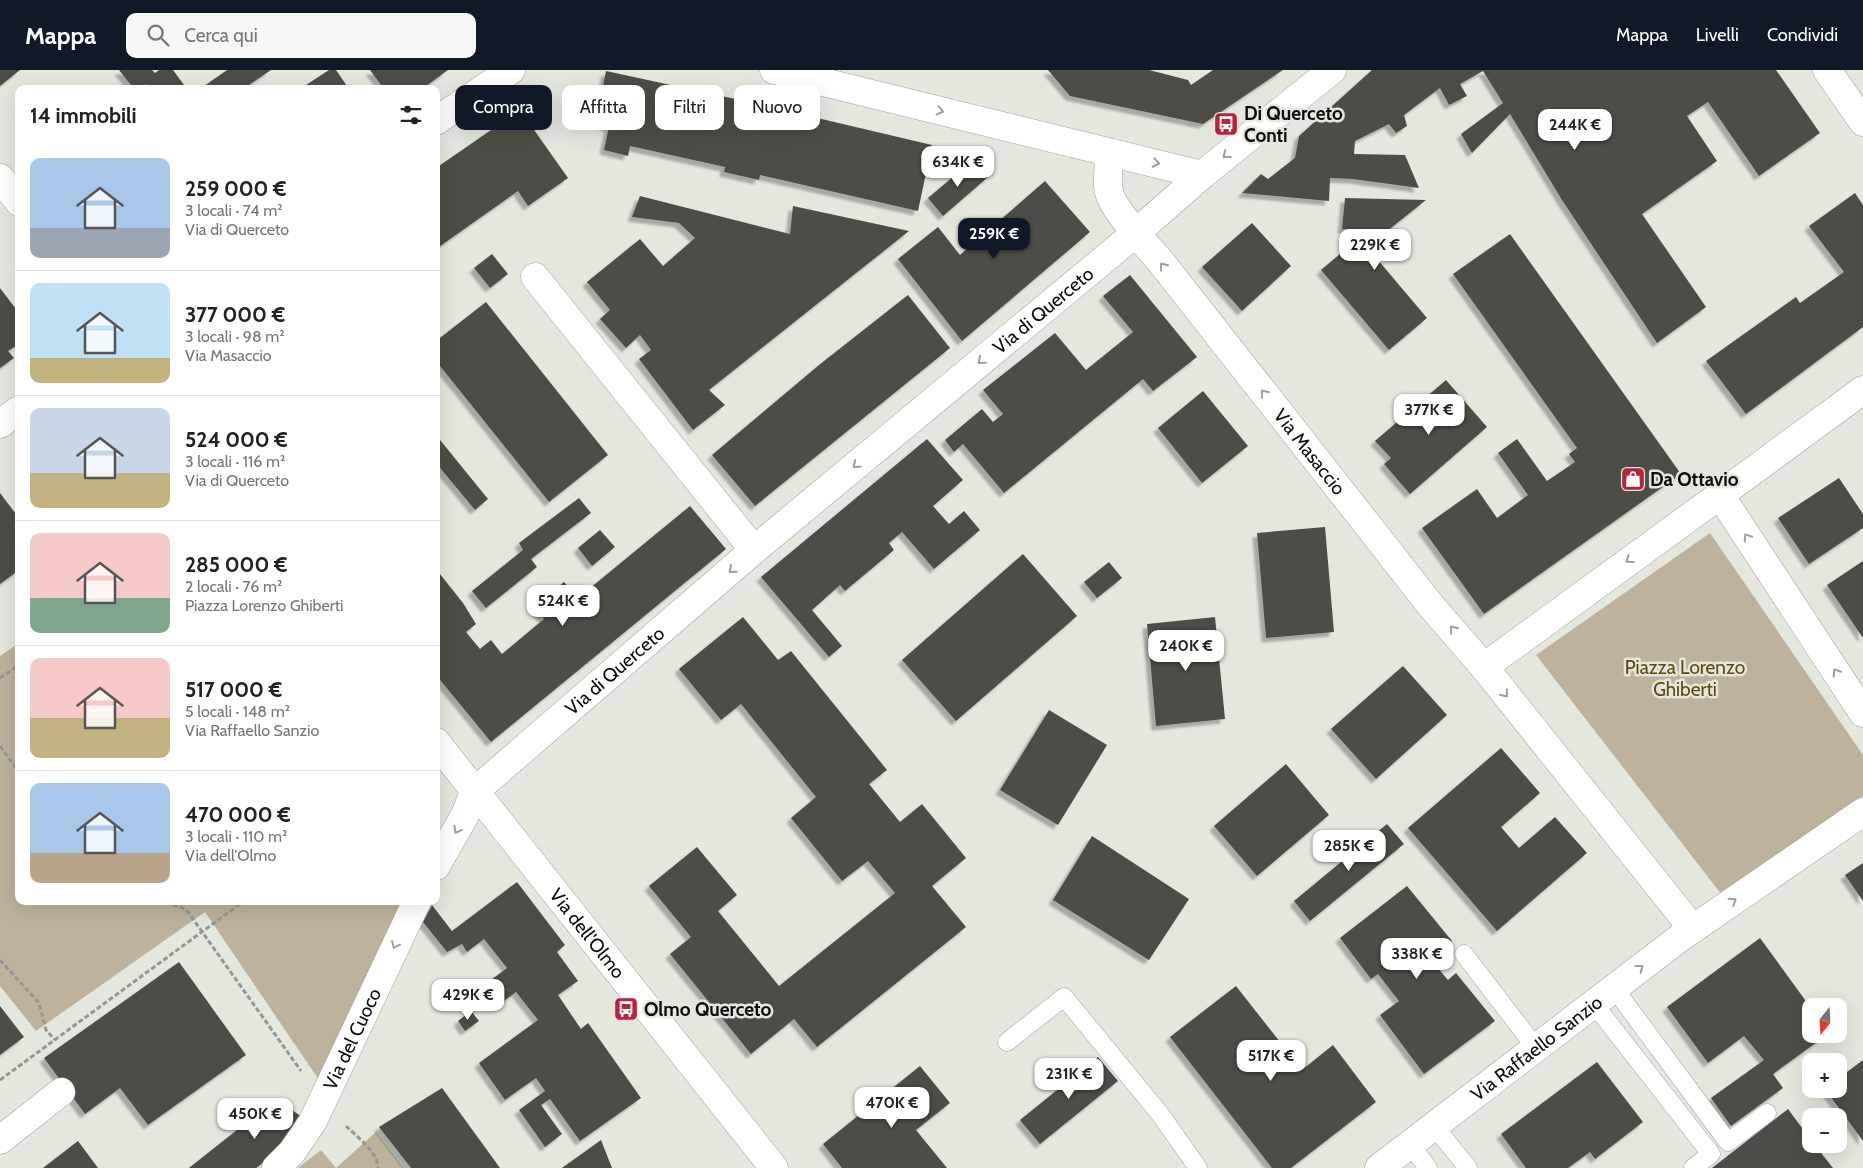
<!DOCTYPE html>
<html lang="it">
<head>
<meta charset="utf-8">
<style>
  body { margin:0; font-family:Cabin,sans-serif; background:#f6f6f6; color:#222; height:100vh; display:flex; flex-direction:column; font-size:19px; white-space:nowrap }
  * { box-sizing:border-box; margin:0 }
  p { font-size:16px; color:#767676 }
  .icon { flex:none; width:28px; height:28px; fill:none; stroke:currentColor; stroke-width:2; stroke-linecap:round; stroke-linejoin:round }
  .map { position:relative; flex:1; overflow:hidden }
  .sheet { position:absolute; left:15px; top:15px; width:425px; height:820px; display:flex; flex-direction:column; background:#fff; border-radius:10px; box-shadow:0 5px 20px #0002 }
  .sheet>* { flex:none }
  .top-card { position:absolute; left:455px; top:15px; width:475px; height:45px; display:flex; gap:10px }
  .needle { width:32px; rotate:198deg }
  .fabs { position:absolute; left:1802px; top:928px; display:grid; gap:10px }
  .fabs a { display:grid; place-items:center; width:45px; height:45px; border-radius:10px; background:#fff; box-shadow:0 5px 20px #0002; font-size:25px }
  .price { position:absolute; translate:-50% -42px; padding:0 11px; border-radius:10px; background:#fff; color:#222; font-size:16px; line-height:32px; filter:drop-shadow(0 1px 2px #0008) }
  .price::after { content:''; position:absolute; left:50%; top:30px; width:15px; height:11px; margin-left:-8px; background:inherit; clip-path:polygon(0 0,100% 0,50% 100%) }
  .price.active { background:#111827; color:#fff }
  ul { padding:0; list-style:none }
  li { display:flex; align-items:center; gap:15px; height:125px; padding:0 15px }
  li+li { border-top:1px solid #e0e0e0 }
  li span { display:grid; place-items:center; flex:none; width:140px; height:100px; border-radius:10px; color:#555 }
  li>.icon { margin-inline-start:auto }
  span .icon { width:60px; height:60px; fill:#fffc; stroke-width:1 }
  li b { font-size:21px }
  h2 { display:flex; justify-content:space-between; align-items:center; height:60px; padding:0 15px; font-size:21px }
  .pill { padding:0 18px; border-radius:10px; background:#fff; box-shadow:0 5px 20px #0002; font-size:18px; line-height:45px }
  .pill.active { background:#111827; color:#fff }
  header { display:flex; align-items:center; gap:30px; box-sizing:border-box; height:70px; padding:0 25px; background:#111827; color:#fff }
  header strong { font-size:24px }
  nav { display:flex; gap:28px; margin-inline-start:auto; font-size:18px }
  .search { width:350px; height:45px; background:#f6f6f6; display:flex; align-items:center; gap:12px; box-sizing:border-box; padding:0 18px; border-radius:10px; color:#767676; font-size:19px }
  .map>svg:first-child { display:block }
  .green { fill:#beb29c }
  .building { fill:#4e4e46; filter:url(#shadow) }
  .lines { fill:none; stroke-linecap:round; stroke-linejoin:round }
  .lane-casing { stroke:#a0a49c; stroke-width:19 }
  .street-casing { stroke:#a0a49c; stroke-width:29 }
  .secondary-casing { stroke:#a0a49c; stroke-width:29 }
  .path { stroke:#959892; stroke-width:3; stroke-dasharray:5 2.5; stroke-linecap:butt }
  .lane { stroke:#fff; stroke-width:18 }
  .street { stroke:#fff; stroke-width:28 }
  .secondary { stroke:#fff; stroke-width:28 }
  .oneway { stroke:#9e9e9d }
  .labels { text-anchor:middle; stroke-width:5; stroke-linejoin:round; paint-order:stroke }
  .poi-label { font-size:19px; font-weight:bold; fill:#0c0d0a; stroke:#e3e7de; text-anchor:start }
  .street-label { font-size:19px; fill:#0c0d0a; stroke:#e3e7de }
  .park-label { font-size:19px; fill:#624708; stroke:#e3e7de }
</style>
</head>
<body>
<header>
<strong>Mappa</strong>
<div class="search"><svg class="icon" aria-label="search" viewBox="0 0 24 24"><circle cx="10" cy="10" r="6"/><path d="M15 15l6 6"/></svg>Cerca qui</div>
<nav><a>Mappa</a><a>Livelli</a><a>Condividi</a></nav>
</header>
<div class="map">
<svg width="1863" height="1098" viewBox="0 0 1863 1098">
  <defs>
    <filter id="shadow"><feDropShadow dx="-4.5" dy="4.5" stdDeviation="1" flood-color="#0004"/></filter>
  </defs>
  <rect width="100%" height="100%" fill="#e3e7de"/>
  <!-- green -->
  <path class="green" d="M1710 463 1863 685V726L1722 825 1536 585Z
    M19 573V831H402L319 1010 205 842 36 961 0 916V586Z
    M376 1062 404 1098H298L321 1080 336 1098Z"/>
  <!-- building -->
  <path class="building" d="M0 0H20L0 16Z
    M119 0H152L155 3 159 0H173L187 19H150L146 14 139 19H134Z
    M227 0H271L243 19H200Z
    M329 0H336L349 19H300Z
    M370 0H448L422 19H384Z
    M1048 0H1149L1188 10 1191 15 1213 0H1283L1203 54 1070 26Z
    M1372 0H1776L1820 63 1759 106 1708 32 1687 46 1717 91 1642 144 1706 237 1657 273 1562 130 1510 44 1472 83 1461 64 1503 33 1483 1 1460 14 1467 26 1449 35 1440 18 1404 45 1407 56 1396 63 1389 54 1355 71 1354 84 1405 85 1419 118 1353 109 1330 108 1329 131 1242 123 1261 104 1268 109 1295 88 1299 66Z
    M606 1 740 30 738 38 773 45 775 38 932 75 918 141 760 105 759 110 724 102 725 97 630 76 628 86 604 80 609 57 595 53Z
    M520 40 568 108 528 136 518 121 436 179V98Z
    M973 90 988 107 943 146 928 128Z
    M1045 111 1090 162 962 271 898 189 938 157 960 185Z
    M1855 123 1863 135V257L1746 344 1706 291 1796 227 1800 233 1844 202 1809 156Z
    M640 126 790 164 793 136 909 161 709 320 725 335 693 360 639 289 651 280 640 265 626 278 600 249 610 240 587 212 640 169 663 196 695 168 679 153 632 147Z
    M1345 128 1426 130 1367 177 1427 248 1389 280 1321 200 1359 168 1367 159H1342Z
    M1252 153 1291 196 1242 241 1202 197Z
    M1510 164 1681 404 1484 544 1422 458 1477 419 1497 448 1528 425 1498 383 1517 369 1547 411 1575 392 1569 384 1577 378 1453 204Z
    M492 184 508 204 490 218 474 198Z
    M1130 205 1197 287 1153 321 1143 309 1004 423 963 374 954 382 945 370 982 339 993 352 1003 344 983 320 1055 263 1086 300 1133 262 1103 226Z
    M0 218 19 243V274L8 281 14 288 0 298Z
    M908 225 950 278 755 436 712 385 819 295Z
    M486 232 608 385 549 432 436 291V271Z
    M1446 310 1487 357 1410 424 1384 394 1391 388 1375 371Z
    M1203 321 1248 376 1202 413 1158 358Z
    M436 365 488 429 475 440 436 393Z
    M927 369 963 410 933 436 949 454 964 441 980 460 934 499 902 462 889 473 894 480 845 521 840 515 812 540 842 576 829 587 761 507Z
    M1839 408 1863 444V458L1809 494 1778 448Z
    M0 423 19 448V500L0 514Z
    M579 428 591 443 531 489 537 497 486 538 472 521 523 480 519 473Z
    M690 436 726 479 491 672 436 605V499L463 533 476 554 466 562 480 579 491 570 502 584 544 549 534 537 564 512 578 528Z
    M1325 457 1334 562 1266 568 1257 463Z
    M600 460 615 477 592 496 578 478Z
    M1023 484 1077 546 956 651 902 590Z
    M1863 491V568L1827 515Z
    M1109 492 1122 508 1097 528 1084 512Z
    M743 547 778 590 791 581 887 700 869 714 900 752 922 734 966 788 932 816 966 857 817 977 794 949 751 984 670 884 691 867 649 816 697 777 737 825 718 841 779 916 895 823 868 791 842 811 791 748 816 727 741 634 721 650 679 599Z
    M1215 547 1225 649 1156 656 1147 554Z
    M1403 596 1447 645 1376 709 1331 659Z
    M1049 640 1107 675 1058 755 1000 720Z
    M1501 678 1540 723 1501 757 1519 778 1555 747 1587 783 1497 861 1408 758Z
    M1286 694 1329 745 1257 806 1214 756Z
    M1387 754 1404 774 1310 851 1294 831Z
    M1092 766 1189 829 1149 890 1053 830Z
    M1863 793V831L1845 805Z
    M517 812 565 875 557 882 578 911 558 925 581 959 588 953 641 1028 580 1071 550 1029 541 1035 562 1064 545 1077 519 1040 545 1021 536 1008 505 1030 479 993 538 950 516 922 497 936 483 916 507 898 484 869 467 882 462 874 447 882 423 852 432 835 452 861Z
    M1407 816 1452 871 1430 889 1448 910 1456 903 1495 951 1424 1004 1380 945 1399 931 1378 904 1371 909 1340 868Z
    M1760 868 1811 938V964H1828L1773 1004 1783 1018 1731 1056 1711 1028 1764 990 1744 966 1708 993 1667 937Z
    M179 892 246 985 148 1055 120 1018 85 1044 44 988Z
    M1236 916 1302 1000 1333 975 1376 1032 1291 1098H1272L1170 967Z
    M0 936 24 967 0 985Z
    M471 941 479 951 465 961 458 951Z
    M1098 987 1118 1011 1040 1074 1020 1050Z
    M1863 990V1071L1825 1019H1839V1008Z
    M1597 992 1643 1052 1595 1089 1590 1082 1568 1098H1526L1501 1064Z
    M920 996 950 1033 916 1060 947 1098H842L823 1074Z
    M442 1018 500 1098H411L379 1057Z
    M276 1029 305 1049 283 1078 256 1098H189Z
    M1788 1039 1811 1070V1074H1814L1833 1098H1712Z
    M601 1070 612 1098H562Z
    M78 1071 98 1098H43Z"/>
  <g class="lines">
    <defs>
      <path id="lane" d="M1464 884 1536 978
        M1614 918 1728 1072 1767 1043
        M1594 934 1711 1084 1693 1098
        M1007 972 1064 927 1160 1044 1198 1098
        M1434 1056 1468 1098
        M1410 1074 1428 1098"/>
      <g id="street">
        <path d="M774 0 1202 105"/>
        <path d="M1827 0 1863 52"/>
        <path d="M436 51 511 0"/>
        <path id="s1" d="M1110 83C1109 95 1106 110 1109 122 1113 140 1148 177 1161 192L1432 537 1484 597"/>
        <path d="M535 207 754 480"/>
        <path d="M0 354 19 340"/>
        <path d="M1720 425 1863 320"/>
        <path id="s2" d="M436 796 465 745 474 722 754 480 1137 162 1202 105 1332 0"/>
        <path d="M1693 859 1484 597 1720 425 1863 643"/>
        <path d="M0 1070 61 1022"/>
        <path id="s3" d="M276 1098 292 1082 313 1051 417 831"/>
        <path id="s4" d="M1379 1098 1681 867 1863 742"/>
      </g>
      <g id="secondary">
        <path d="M0 108 19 132"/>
        <path id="s5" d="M436 672 774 1098"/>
      </g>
    </defs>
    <!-- lane casing -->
    <use href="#lane" class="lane-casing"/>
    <!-- street casing -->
    <use href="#street" class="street-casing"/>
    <!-- secondary casing -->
    <use href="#secondary" class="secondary-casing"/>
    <!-- path -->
    <path class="path" d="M0 608 19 595
      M0 676 19 702
      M158 831 181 837 188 842 301 1001
      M0 890 39 933 46 960 55 970
      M0 1010 244 831
      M346 1056C357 1067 378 1082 378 1098"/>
    <!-- lane -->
    <use href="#lane" class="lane"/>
    <!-- street -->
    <use href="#street" class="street"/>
    <!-- secondary -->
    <use href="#secondary" class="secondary"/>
  </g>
  <!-- one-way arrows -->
  <defs><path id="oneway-chevron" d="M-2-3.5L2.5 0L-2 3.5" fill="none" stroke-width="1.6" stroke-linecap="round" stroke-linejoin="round" transform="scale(1.25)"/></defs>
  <g class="oneway">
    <use href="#oneway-chevron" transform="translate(940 41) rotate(14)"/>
    <use href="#oneway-chevron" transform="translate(1226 85) rotate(142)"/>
    <use href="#oneway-chevron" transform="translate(1156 93) rotate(12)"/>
    <use href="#oneway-chevron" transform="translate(1163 196) rotate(-128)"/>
    <use href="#oneway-chevron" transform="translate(981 291) rotate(140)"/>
    <use href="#oneway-chevron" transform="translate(1264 323) rotate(-128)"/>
    <use href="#oneway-chevron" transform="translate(856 395) rotate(140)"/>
    <use href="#oneway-chevron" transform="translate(1747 467) rotate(-123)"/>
    <use href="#oneway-chevron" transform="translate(1629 490) rotate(144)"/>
    <use href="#oneway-chevron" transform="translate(732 500) rotate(139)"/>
    <use href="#oneway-chevron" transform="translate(1453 559) rotate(-129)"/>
    <use href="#oneway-chevron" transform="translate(1836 602) rotate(-123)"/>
    <use href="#oneway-chevron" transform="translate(1505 624) rotate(51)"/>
    <use href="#oneway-chevron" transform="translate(457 760) rotate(119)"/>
    <use href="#oneway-chevron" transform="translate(1733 831) rotate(-34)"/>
    <use href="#oneway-chevron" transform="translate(395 875) rotate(115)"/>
    <use href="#oneway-chevron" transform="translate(1640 898) rotate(-37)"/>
  </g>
  <!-- icons -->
  <defs>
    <symbol id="bus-square" viewBox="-11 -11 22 22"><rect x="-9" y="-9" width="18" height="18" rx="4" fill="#b6243c" stroke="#e3e7de"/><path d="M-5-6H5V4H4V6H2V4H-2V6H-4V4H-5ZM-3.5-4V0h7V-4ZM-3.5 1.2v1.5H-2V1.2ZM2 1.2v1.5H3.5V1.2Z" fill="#fff"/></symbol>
    <symbol id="shop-square" viewBox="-11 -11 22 22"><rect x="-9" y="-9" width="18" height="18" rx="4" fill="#b6243c" stroke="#e3e7de"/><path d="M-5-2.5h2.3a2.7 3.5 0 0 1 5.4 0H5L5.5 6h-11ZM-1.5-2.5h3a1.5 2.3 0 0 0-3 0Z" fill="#fff"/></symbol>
  </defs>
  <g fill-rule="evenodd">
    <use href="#bus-square" x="1212" y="40" width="28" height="28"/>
    <use href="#shop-square" x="1619" y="395" width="28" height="28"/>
    <use href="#bus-square" x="612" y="925" width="28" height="28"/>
  </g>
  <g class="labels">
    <!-- poi labels -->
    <g class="poi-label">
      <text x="1244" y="50">Di Querceto<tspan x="1244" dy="22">Conti</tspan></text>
      <text x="1650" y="416">Da Ottavio</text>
      <text x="644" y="946">Olmo Querceto</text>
    </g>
    <!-- street labels -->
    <g class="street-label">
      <text dy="7" stroke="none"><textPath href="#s2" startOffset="829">Via di Querceto</textPath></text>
      <text dy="7" stroke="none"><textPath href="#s1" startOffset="368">Via Masaccio</textPath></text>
      <text dy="7" stroke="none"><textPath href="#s2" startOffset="269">Via di Querceto</textPath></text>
      <text dy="7" stroke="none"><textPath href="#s5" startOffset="244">Via dell'Olmo</textPath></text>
      <text dy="7" stroke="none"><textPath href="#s3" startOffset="151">Via del Cuoco</textPath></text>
      <text dy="7" stroke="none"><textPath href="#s4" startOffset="198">Via Raffaello Sanzio</textPath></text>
    </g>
    <!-- park labels -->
    <g class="park-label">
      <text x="1685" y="604">Piazza Lorenzo<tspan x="1685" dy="22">Ghiberti</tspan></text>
    </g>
  </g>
</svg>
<div class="fabs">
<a><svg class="needle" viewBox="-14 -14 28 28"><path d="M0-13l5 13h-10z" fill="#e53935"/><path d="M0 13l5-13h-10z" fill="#767676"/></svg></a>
<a>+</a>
<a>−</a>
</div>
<b class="price" style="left:1575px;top:81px">244K €</b>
<b class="price" style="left:958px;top:118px">634K €</b>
<b class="price active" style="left:994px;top:190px">259K €</b>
<b class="price" style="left:1375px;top:201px">229K €</b>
<b class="price" style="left:1429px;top:366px">377K €</b>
<b class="price" style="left:563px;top:557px">524K €</b>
<b class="price" style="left:1186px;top:602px">240K €</b>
<b class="price" style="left:1349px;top:802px">285K €</b>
<b class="price" style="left:1417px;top:910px">338K €</b>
<b class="price" style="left:468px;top:951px">429K €</b>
<b class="price" style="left:1271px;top:1012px">517K €</b>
<b class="price" style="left:1069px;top:1030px">231K €</b>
<b class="price" style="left:892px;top:1059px">470K €</b>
<b class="price" style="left:255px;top:1070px">450K €</b>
<div class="top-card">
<a class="pill active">Compra</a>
<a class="pill">Affitta</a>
<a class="pill">Filtri</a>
<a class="pill">Nuovo</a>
</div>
<section class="sheet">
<h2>14 immobili<svg class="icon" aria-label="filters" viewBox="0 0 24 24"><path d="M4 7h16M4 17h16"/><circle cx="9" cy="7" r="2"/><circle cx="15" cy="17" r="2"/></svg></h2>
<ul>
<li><span style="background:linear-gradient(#a9c7e8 70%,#9aa5b1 0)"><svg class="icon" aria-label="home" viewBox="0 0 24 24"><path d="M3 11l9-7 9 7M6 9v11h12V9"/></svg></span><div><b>259 000 €</b><p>3 locali · 74 m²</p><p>Via di Querceto</p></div></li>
<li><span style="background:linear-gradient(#bfe0f5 75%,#c2b280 0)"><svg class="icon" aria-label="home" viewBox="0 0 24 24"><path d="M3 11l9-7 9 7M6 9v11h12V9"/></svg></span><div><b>377 000 €</b><p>3 locali · 98 m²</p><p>Via Masaccio</p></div></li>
<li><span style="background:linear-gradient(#c9d6e8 65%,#c2b280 0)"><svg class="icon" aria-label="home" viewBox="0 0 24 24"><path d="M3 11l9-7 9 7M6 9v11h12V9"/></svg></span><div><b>524 000 €</b><p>3 locali · 116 m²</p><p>Via di Querceto</p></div></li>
<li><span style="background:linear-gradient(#f6c9c9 65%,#7fa58c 0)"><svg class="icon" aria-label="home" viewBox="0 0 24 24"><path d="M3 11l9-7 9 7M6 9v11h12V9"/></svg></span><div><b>285 000 €</b><p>2 locali · 76 m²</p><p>Piazza Lorenzo Ghiberti</p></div></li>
<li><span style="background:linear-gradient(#f6c9c9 60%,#c2b280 0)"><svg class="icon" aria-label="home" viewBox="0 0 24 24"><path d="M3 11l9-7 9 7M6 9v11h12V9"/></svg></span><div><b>517 000 €</b><p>5 locali · 148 m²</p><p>Via Raffaello Sanzio</p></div></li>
<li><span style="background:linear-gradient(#a9c7e8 70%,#b9a48a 0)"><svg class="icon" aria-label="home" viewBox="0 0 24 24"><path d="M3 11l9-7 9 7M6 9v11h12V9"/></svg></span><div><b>470 000 €</b><p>3 locali · 110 m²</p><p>Via dell'Olmo</p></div></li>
</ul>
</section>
</div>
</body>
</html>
